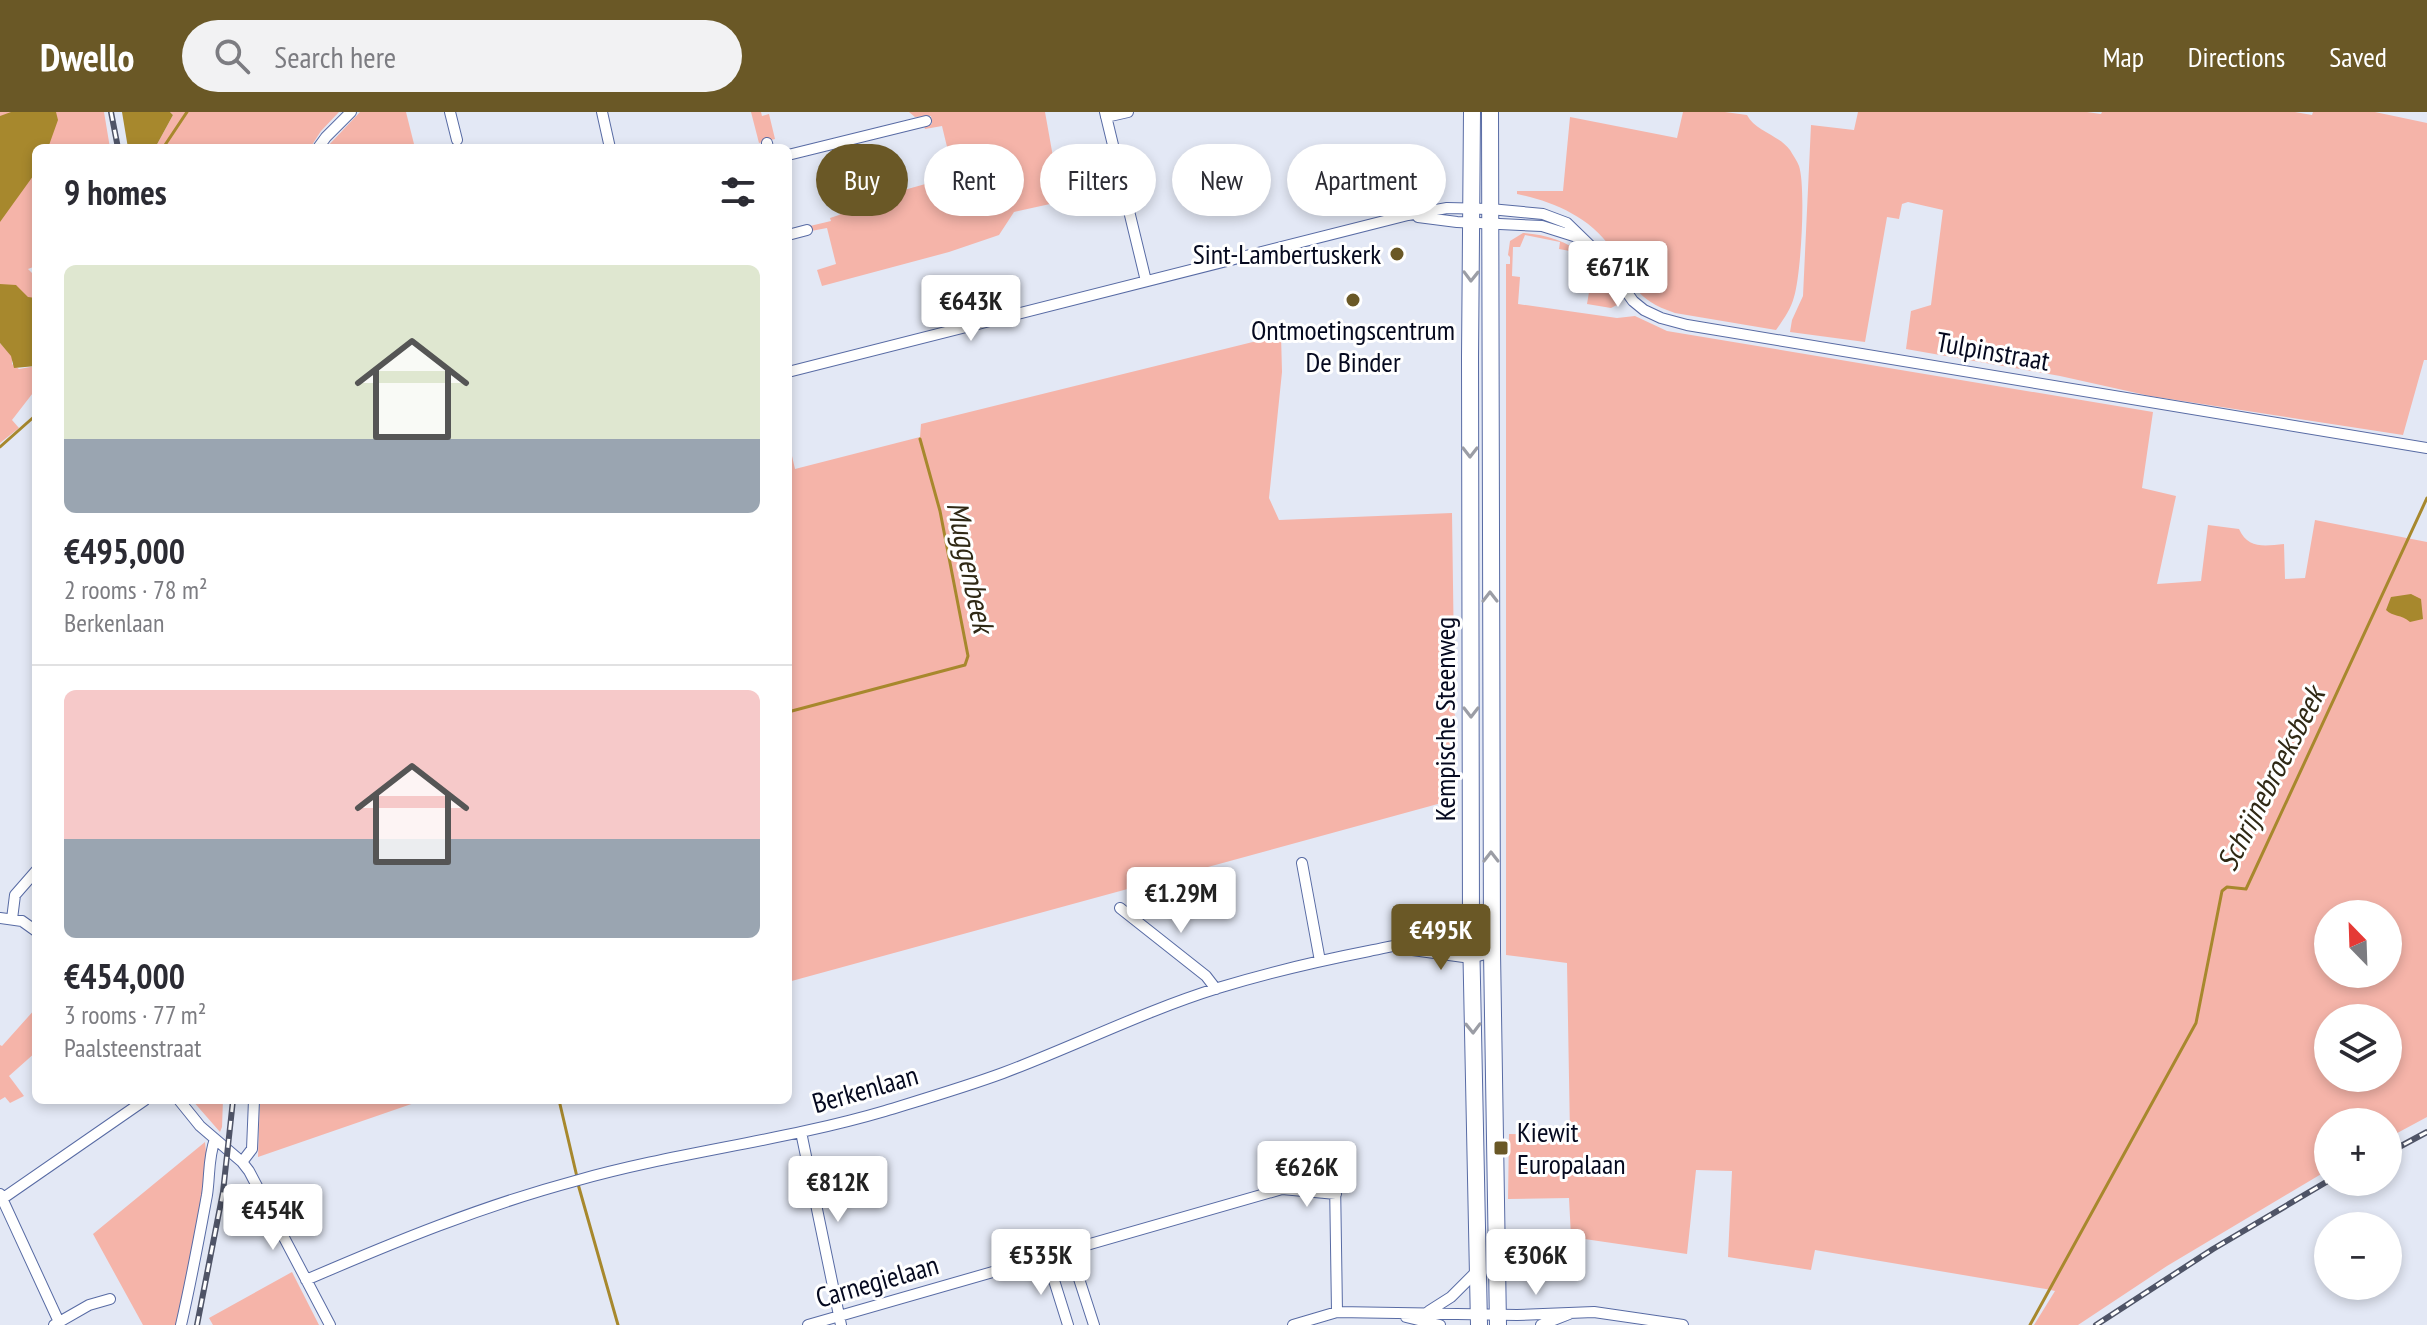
<!DOCTYPE html>
<html lang="en">
<head>
<meta charset="utf-8">
<style>
  body { margin:0; font-family:"PT Sans Narrow",sans-serif; background:#f2f2f3; color:#2b2b33; height:100vh; display:flex; flex-direction:column; font-size:30px; white-space:nowrap }
  * { box-sizing:border-box; margin:0 }
  p { font-size:26px; color:#7c7c81 }
  .icon { flex:none; width:44px; height:44px; fill:none; stroke:currentColor; stroke-width:2; stroke-linecap:round; stroke-linejoin:round }
  .map { position:relative; flex:1; overflow:hidden }
  .panel { position:absolute; left:32px; top:32px; width:760px; height:960px; display:flex; flex-direction:column; background:#fff; border-radius:12px; box-shadow:0 4px 12px #0003 }
  .panel>* { flex:none }
  .hud { position:absolute; left:816px; top:32px; width:760px; height:72px; display:flex; gap:16px }
  .needle { width:52px; rotate:337deg }
  .buttons { position:absolute; left:2314px; top:788px; display:grid; gap:16px }
  .buttons a { display:grid; place-items:center; width:88px; height:88px; border-radius:50%; background:#fff; box-shadow:0 4px 12px #0003; font-size:40px }
  .price { position:absolute; translate:-50% -68px; padding:0 18px; border-radius:8px; background:#fff; color:#222; font-size:26px; line-height:52px; filter:drop-shadow(0 2px 4px #0008) }
  .price::after { content:''; position:absolute; left:50%; top:48px; width:24px; height:18px; margin-left:-12px; background:inherit; clip-path:polygon(0 0,100% 0,50% 100%) }
  .price.selected { background:#6a5826; color:#fff }
  ul { padding:0; list-style:none }
  li { display:grid; align-content:center; gap:16px; height:424px; padding:0 32px }
  li+li { border-top:2px solid #e1e1e2 }
  li span { display:grid; place-items:center; height:248px; border-radius:12px; color:#555 }
  li>.icon { margin-inline-start:auto }
  span .icon { width:144px; height:144px; fill:#fffc; stroke-width:1 }
  li b { font-size:34px }
  h2 { display:flex; justify-content:space-between; align-items:center; height:96px; padding:0 32px; font-size:34px }
  .tag { padding:0 28px; border-radius:36px; background:#fff; box-shadow:0 4px 12px #0003; font-size:28px; line-height:72px }
  .tag.selected { background:#6a5826; color:#fff }
  header { display:flex; align-items:center; gap:48px; box-sizing:border-box; height:112px; padding:0 40px; background:#6a5826; color:#fff }
  header strong { font-size:38px }
  nav { display:flex; gap:44px; margin-inline-start:auto; font-size:28px }
  .search { width:560px; height:72px; background:#f2f2f3; display:flex; align-items:center; gap:20px; box-sizing:border-box; padding:0 28px; border-radius:44px; color:#7c7c81; font-size:30px }
  .map>svg:first-child { display:block }
  .green { fill:#f5b4a9; fill-rule:evenodd }
  .water { fill:#a7882d }
  .lines { fill:none; stroke-linecap:round; stroke-linejoin:round }
  .stream { stroke:#a7882d; stroke-width:3 }
  .street-casing { stroke:#586ba4; stroke-width:12 }
  .primary-casing { stroke:#586ba4; stroke-width:18 }
  .street { stroke:#fff; stroke-width:10 }
  .primary { stroke:#fff; stroke-width:16 }
  .rail-casing { stroke:#4f5467; stroke-width:6 }
  .rail { stroke:#fff; stroke-width:3; stroke-dasharray:9; stroke-linecap:butt }
  .oneway { stroke:#9b9da5 }
  .poi-dot { fill:#6a5826; stroke:#fff; stroke-width:3 }
  .labels { text-anchor:middle; stroke-width:6; stroke-linejoin:round; paint-order:stroke }
  .poi-label { font-size:28px; fill:#05091f; stroke:#fff; text-anchor:end }
  .street-label { font-size:28px; fill:#05091f; stroke:#fff }
  .water-label { font-size:30px; font-style:italic; fill:#302915; stroke:#fff }
</style>
</head>
<body>
<header>
<strong>Dwello</strong>
<div class="search"><svg class="icon" aria-label="search" viewBox="0 0 24 24"><circle cx="10" cy="10" r="6"/><path d="M15 15l6 6"/></svg>Search here</div>
<nav><a>Map</a><a>Directions</a><a>Saved</a></nav>
</header>
<div class="map">
<svg width="2427" height="1213" viewBox="0 0 2427 1213">
  <rect width="100%" height="100%" fill="#e3e8f5"/>
  <!-- green -->
  <path class="green" d="M0 0H104L110 36H36V154L28 157 36 165V186H28L0 172Z
    M170 0H339L321 19 310 36H155L173 3Z
    M360 0H406L415 36H326Z
    M751 0H761L762 4 769 2 775 27 759 31Z
    M909 0H1045L1055 56 1061 69 1104 59 1109 79 1014 100 999 123 949 140 822 174 817 158 836 152 827 116 811 119 810 114 831 109 830 106 839 103 854 92 954 64 942 14 925 17 924 14 932 12 931 4 915 5Z
    M1683 0H1725L1747 3C1755 19 1779 23 1790 38 1793 43 1797 49 1799 54 1806 75 1801 163 1794 185 1791 197 1783 208 1776 218L1675 201C1631 186 1634 170 1611 136 1589 104 1551 89 1517 82V79H1563L1570 5 1677 26Z
    M1858 0H2087L2101 2 2102 0H2295L2312 3 2313 0H2375L2427 11V248H2424L2403 323 2150 284 2060 264 1906 237 1911 199 1931 193 1943 98 1908 90 1902 92 1899 107 1887 105 1865 230 1790 220 1792 208 1803 184 1811 13 1854 18Z
    M1523 121C1553 123 1580 134 1599 159 1607 170 1612 181 1621 191L1611 196 1587 192 1593 156 1582 144 1577 148 1570 139 1559 137 1560 130 1525 123 1520 135H1513L1512 164 1520 165 1518 192 1617 206 1635 204 1667 219 2153 300 2142 376 2176 384 2157 472 2201 469 2208 413 2239 417C2248 437 2264 434 2284 432L2285 467 2305 466 2315 408 2427 430V1005L2388 1026V1010H2328V1058L2167 1154 2078 1213H2034L2055 1179 2046 1177 1815 1138 1811 1158 1728 1145 1732 1059 1696 1058 1687 1142 1571 1125 1569 1086 1508 1087 1509 1022 1570 1023 1567 851 1506 843V152H1510V145L1508 143 1510 129ZM2328 802H2388V862H2328ZM2328 906H2388V966H2328Z
    M1281 223 1282 260 1269 386 1279 408 1452 401 1456 687 788 870V345L792 344 795 357 920 325 921 312Z
    M0 231 12 244V252L19 257 36 254V277L12 308 19 316 0 331Z
    M36 896V940L9 964 24 984 10 991 5 985 0 988V933L2 934Z
    M192 988H223L222 1015 220 1020Z
    M260 988H423L258 1045Z
    M205 1030 207 1051 204 1075 177 1213H143L93 1122Z
    M292 1160 319 1213H213L209 1206Z"/>
  <!-- water -->
  <path class="water" d="M11 0H56L58 8 48 36H36V60L0 110V4Z
    M122 0H170L173 3 155 36H128Z
    M0 172 16 173 28 185 36 186V254L14 256 11 244 0 231Z
    M2411 482 2421 487 2423 507 2410 510C2401 502 2393 505 2386 498L2391 485Z"/>
  <g class="lines">
    <!-- stream -->
    <path class="stream" d="M163 36 187 0
      M0 335 36 303
      M788 600 965 553 968 544 940 399 920 327
      M559 988 577 1065
      M578 1072 618 1213
      M2030 1213 2196 911 2222 779 2227 775 2246 777 2427 386"/>
    <defs>
      <path id="street" d="M450 0 457 28
        M602 0 610 36
        M1105 0 1146 169
        M1106 5 1128 0
        M767 31 768 36
        M318 36 326 25 351 0
        M788 43 926 9
        M1418 105 1457 110 1542 114 1580 126
        M788 123 807 118
        M788 260 1408 103 1447 96 1490 97 1543 102 1567 111 1601 144 1633 189 1644 198 1661 206 1687 213 2427 336
        M1302 751 1320 849
        M1120 796 1206 864 1216 877
        M0 806 22 809 36 819
        M12 807 15 783 36 759
        M1398 836 1471 846 1492 840
        M179 988 200 1014 242 1050 249 1059 330 1213
        M801 1020 841 1213
        M242 1050 252 1037 254 988
        M1282 1077 1336 1082
        M0 1082 59 1210
        M2 1087 145 988
        M1070 1139 1094 1213
        M1047 1146 1068 1213
        M306 1168C394 1130 482 1094 575 1069 677 1040 783 1029 885 999 924 987 965 975 1003 961 1075 934 1144 899 1218 876 1267 861 1318 849 1369 839 1409 831 1450 820 1492 823
        M1429 1199 1451 1185 1477 1159
        M1406 1205 1440 1213
        M54 1213 89 1193 110 1187
        M181 1213C191 1170 199 1126 207 1083 210 1063 208 1046 215 1027
        M808 1213 1282 1077C1296 1068 1311 1063 1329 1062L1335 1068 1337 1200
        M1293 1213 1337 1200 1517 1203 1594 1200 1683 1213
        M1541 1213 1569 1202"/>
      <path id="primary" d="M1472 0 1470 245 1471 821 1479 1213
        M1490 0 1492 840 1498 1213"/>
    </defs>
    <!-- street casing -->
    <use href="#street" class="street-casing"/>
    <!-- primary casing -->
    <use href="#primary" class="primary-casing"/>
    <!-- street -->
    <use href="#street" class="street"/>
    <!-- primary -->
    <use href="#primary" class="primary"/>
    <defs>
      <path id="rail" d="M111 0 118 36
        M2388 1041 2427 1020
        M197 1213 223 1080 233 988
        M2096 1213 2213 1137 2328 1069"/>
    </defs>
    <!-- rail casing -->
    <use href="#rail" class="rail-casing"/>
    <!-- rail -->
    <use href="#rail" class="rail"/>
  </g>
  <!-- one-way arrows -->
  <defs><path id="oneway-chevron" d="M-2-3.5L2.5 0L-2 3.5" fill="none" stroke-width="1.6" stroke-linecap="round" stroke-linejoin="round" transform="scale(2)"/></defs>
  <g class="oneway">
    <use href="#oneway-chevron" transform="translate(1471 164) rotate(91)"/>
    <use href="#oneway-chevron" transform="translate(1470 340) rotate(90)"/>
    <use href="#oneway-chevron" transform="translate(1490 485) rotate(-90)"/>
    <use href="#oneway-chevron" transform="translate(1471 600) rotate(90)"/>
    <use href="#oneway-chevron" transform="translate(1491 745) rotate(-90)"/>
    <use href="#oneway-chevron" transform="translate(1473 916) rotate(89)"/>
  </g>
  <!-- markers -->
  <g class="poi-dot">
    <circle cx="1397" cy="142" r="8"/>
    <circle cx="1353" cy="188" r="8"/>
    <rect x="1493" y="1028" width="16" height="16" rx="4"/>
  </g>
  <g class="labels">
    <!-- poi labels -->
    <g class="poi-label">
      <text x="1381" y="152">Sint-Lambertuskerk</text>
      <text x="1353" y="228" text-anchor="middle">Ontmoetingscentrum<tspan x="1353" dy="32">De Binder</tspan></text>
      <text x="1517" y="1030" text-anchor="start">Kiewit<tspan x="1517" dy="32">Europalaan</tspan></text>
    </g>
    <!-- street labels -->
    <g class="street-label">
      <text transform="translate(1993 239) rotate(10)" y="10">Tulpinstraat</text>
      <text transform="translate(1445 607) rotate(-90)" y="10">Kempische Steenweg</text>
      <text transform="translate(865 977) rotate(-16)" y="10">Berkenlaan</text>
      <text transform="translate(877 1169) rotate(-16)" y="10">Carnegielaan</text>
    </g>
    <!-- water labels -->
    <g class="water-label">
      <text transform="translate(970 455) rotate(78)" y="10">Muggenbeek</text>
      <text transform="translate(2271 667) rotate(-63)" y="10">Schrijnebroeksbeek</text>
    </g>
  </g>
</svg>
<div class="buttons">
<a><svg class="needle" viewBox="-14 -14 28 28"><path d="M0-13l5 13h-10z" fill="#e53935"/><path d="M0 13l5-13h-10z" fill="#7c7c81"/></svg></a>
<a><svg class="icon" aria-label="layers" viewBox="0 0 24 24"><path d="M12 4l9 5-9 5-9-5zM3 14l9 5 9-5"/></svg></a>
<a>+</a>
<a>−</a>
</div>
<b class="price" style="left:1618px;top:197px">€671K</b>
<b class="price" style="left:971px;top:231px">€643K</b>
<b class="price" style="left:1181px;top:823px">€1.29M</b>
<b class="price selected" style="left:1441px;top:860px">€495K</b>
<b class="price" style="left:1307px;top:1097px">€626K</b>
<b class="price" style="left:838px;top:1112px">€812K</b>
<b class="price" style="left:273px;top:1140px">€454K</b>
<b class="price" style="left:1041px;top:1185px">€535K</b>
<b class="price" style="left:1536px;top:1185px">€306K</b>
<div class="hud">
<a class="tag selected">Buy</a>
<a class="tag">Rent</a>
<a class="tag">Filters</a>
<a class="tag">New</a>
<a class="tag">Apartment</a>
</div>
<section class="panel">
<h2>9 homes<svg class="icon" aria-label="filters" viewBox="0 0 24 24"><path d="M4 7h16M4 17h16"/><circle cx="9" cy="7" r="2"/><circle cx="15" cy="17" r="2"/></svg></h2>
<ul>
<li><span style="background:linear-gradient(#dfe7d0 70%,#9aa5b1 0)"><svg class="icon" aria-label="home" viewBox="0 0 24 24"><path d="M3 11l9-7 9 7M6 9v11h12V9"/></svg></span><div><b>€495,000</b><p>2 rooms · 78 m²</p><p>Berkenlaan</p></div></li>
<li><span style="background:linear-gradient(#f6c9c9 60%,#9aa5b1 0)"><svg class="icon" aria-label="home" viewBox="0 0 24 24"><path d="M3 11l9-7 9 7M6 9v11h12V9"/></svg></span><div><b>€454,000</b><p>3 rooms · 77 m²</p><p>Paalsteenstraat</p></div></li>
</ul>
</section>
</div>
</body>
</html>
